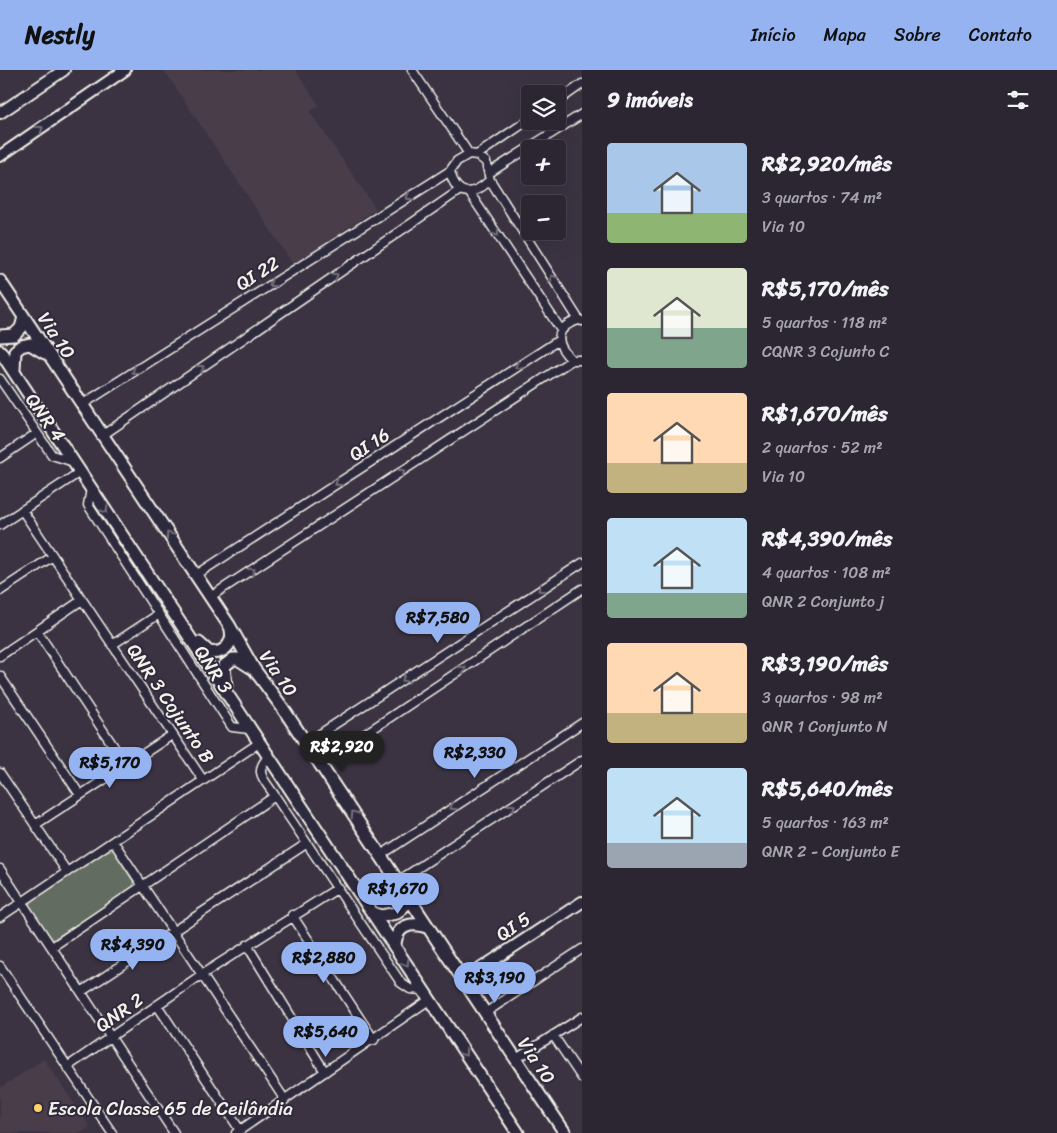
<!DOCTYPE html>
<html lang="pt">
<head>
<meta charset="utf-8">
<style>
  body { margin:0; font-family:Sriracha,sans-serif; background:#38323e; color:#f1f3f6; height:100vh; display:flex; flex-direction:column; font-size:19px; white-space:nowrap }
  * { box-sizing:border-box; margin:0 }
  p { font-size:16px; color:#a6a5ac }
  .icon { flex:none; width:28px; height:28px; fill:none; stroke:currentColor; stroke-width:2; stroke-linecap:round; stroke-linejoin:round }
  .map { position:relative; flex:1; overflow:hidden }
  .panel { display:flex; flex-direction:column; background:#2c2632; width:475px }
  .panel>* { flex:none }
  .controls { position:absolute; left:521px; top:15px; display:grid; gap:10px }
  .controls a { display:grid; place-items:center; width:45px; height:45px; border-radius:5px; background:#2c2632; box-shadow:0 5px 20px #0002,0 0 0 1px #48434d; font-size:25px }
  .price { position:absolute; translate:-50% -42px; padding:0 11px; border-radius:18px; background:#95b2f1; color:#111; font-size:16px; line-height:32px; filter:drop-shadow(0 1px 2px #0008) }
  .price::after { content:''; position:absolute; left:50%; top:30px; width:15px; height:11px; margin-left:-8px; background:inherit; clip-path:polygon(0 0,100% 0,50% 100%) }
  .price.current { background:#222; color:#fff }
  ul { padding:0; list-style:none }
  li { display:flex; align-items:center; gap:15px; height:125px; padding:0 25px }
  li span { display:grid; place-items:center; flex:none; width:140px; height:100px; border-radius:5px; color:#555 }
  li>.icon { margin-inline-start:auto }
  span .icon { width:60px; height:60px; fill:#fffc; stroke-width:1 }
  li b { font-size:21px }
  h2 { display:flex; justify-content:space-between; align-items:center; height:60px; padding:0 25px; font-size:21px }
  header { display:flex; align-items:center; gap:30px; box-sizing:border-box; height:70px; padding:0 25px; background:#95b2f1; color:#111 }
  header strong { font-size:24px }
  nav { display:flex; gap:28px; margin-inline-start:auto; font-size:18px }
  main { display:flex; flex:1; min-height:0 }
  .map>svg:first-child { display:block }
  .built { fill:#493e49 }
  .green { fill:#626c60; stroke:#abaea4 }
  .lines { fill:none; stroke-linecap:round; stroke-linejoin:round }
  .minor-casing { stroke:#f4f1e8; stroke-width:11 }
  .tertiary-casing { stroke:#f4f1e8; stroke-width:14 }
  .secondary-casing { stroke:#f4f1e8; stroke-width:15 }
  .minor { stroke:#2f2a3d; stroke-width:8 }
  .tertiary { stroke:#2f2a3d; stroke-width:10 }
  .secondary { stroke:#2f2a3d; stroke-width:11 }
  .oneway { stroke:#747079 }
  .poi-dot { fill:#ffd166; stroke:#2f2a3d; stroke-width:2 }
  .labels { text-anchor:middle; stroke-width:4; stroke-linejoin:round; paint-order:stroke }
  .street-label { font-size:19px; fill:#f4f1e8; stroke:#2f2a3d }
  .poi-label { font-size:19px; fill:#f4f1e8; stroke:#2f2a3d; text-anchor:start }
</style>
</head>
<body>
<header>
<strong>Nestly</strong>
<nav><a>Início</a><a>Mapa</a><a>Sobre</a><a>Contato</a></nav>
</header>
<main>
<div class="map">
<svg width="582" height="1063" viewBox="0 0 582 1063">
  <rect width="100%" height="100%" fill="#3b3342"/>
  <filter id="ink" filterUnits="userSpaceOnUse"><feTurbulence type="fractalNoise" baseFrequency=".02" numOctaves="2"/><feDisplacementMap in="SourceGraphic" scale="10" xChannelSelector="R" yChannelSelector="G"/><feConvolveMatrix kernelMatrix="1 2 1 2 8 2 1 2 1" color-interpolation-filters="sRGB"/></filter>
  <g filter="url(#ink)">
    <!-- built -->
    <path class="built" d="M164 0H295L319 35 310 42 376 139 293 194Z
      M44 989 90 1057 80 1063H0V1018Z"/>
    <!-- green -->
    <path class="green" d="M108 780H113L134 813 133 818 52 870 29 836V832Z"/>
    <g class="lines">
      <defs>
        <path id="minor" d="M412 0 469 84 477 85 486 92 490 110C472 127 456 127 450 101L457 91 469 84
          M558 31 582 14
          M477 85 530 49
          M489 103 582 44
          M490 110 579 250 582 251
          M469 122 561 260
          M579 250C554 257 554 274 572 290H582
          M0 309 52 385 74 392
          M83 334 450 101
          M103 365 460 120
          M0 388 37 363
          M91 419 88 435 232 657 249 659
          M22 440 203 710
          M0 455 80 402
          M196 505 559 270
          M0 521 53 486
          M210 527 572 290
          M37 561 126 695
          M112 575 159 544
          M0 586 82 530
          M0 606 80 725
          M306 673 582 493
          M268 687C253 703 265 710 275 726L401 913 410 919 422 920
          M320 694 582 519
          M0 703 67 802
          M35 755 172 665
          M113 771 285 1030
          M381 785 582 653
          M0 799 174 1063
          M398 811 582 690
          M292 845 374 970
          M0 847 259 673
          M247 875 325 1002
          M52 877 275 726
          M0 896 112 1063
          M81 922 306 774
          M157 935 240 1060
          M485 943 582 879
          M553 965 582 1008
          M516 989 582 947
          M67 997 201 905 338 818
          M236 1063 429 930"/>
        <path id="tertiary" d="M0 43 64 0
          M0 86 125 0
          M463 910 582 832"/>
        <path id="secondary" d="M0 211 229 555 254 599 282 637 565 1063
          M0 266 14 265 21 258 24 247
          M0 281 518 1063
          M14 300 15 281 21 276 30 274 45 283
          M199 573 209 582C223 585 234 574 231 560
          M226 616 224 596 233 589H238L252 598
          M375 844 381 846 397 843 406 834 407 825
          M395 874C397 855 411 852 427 857"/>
      </defs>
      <!-- minor casing -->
      <use href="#minor" class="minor-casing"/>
      <!-- tertiary casing -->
      <use href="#tertiary" class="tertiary-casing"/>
      <!-- secondary casing -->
      <use href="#secondary" class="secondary-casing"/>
      <!-- minor -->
      <use href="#minor" class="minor"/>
      <!-- tertiary -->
      <use href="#tertiary" class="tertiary"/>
      <!-- secondary -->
      <use href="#secondary" class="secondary"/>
    </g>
    <!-- one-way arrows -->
    <defs><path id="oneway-chevron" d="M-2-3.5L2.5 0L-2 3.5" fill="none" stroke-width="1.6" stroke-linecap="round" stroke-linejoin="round" transform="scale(1.25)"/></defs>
    <g class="oneway">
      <use href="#oneway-chevron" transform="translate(40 59) rotate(-35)"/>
      <use href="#oneway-chevron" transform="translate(409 127) rotate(148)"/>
      <use href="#oneway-chevron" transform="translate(496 163) rotate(56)"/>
      <use href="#oneway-chevron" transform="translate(335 206) rotate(-34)"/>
      <use href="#oneway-chevron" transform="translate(553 208) rotate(-123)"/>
      <use href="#oneway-chevron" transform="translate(272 214) rotate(148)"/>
      <use href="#oneway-chevron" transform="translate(518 296) rotate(147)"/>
      <use href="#oneway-chevron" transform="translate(201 298) rotate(-34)"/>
      <use href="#oneway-chevron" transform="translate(135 301) rotate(148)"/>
      <use href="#oneway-chevron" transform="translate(402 402) rotate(-33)"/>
      <use href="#oneway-chevron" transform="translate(338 413) rotate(147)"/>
      <use href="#oneway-chevron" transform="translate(105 440) rotate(56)"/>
      <use href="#oneway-chevron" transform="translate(169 465) rotate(-124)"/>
      <use href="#oneway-chevron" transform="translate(252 501) rotate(-33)"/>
      <use href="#oneway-chevron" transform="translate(541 519) rotate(147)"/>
      <use href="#oneway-chevron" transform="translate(463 599) rotate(-34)"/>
      <use href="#oneway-chevron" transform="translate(405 609) rotate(147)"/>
      <use href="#oneway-chevron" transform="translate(453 737) rotate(147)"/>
      <use href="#oneway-chevron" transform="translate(512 737) rotate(-34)"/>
      <use href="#oneway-chevron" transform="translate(354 744) rotate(-124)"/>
      <use href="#oneway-chevron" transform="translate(406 893) rotate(59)"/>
      <use href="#oneway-chevron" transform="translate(464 983) rotate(56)"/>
    </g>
  </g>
  <!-- markers -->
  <circle class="poi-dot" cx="38" cy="1038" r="5"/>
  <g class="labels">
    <!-- street labels -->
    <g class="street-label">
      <text transform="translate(257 203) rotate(-32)" y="7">QI 22</text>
      <text transform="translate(57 265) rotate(56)" y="7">Via 10</text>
      <text transform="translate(46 347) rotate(55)" y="7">QNR 4</text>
      <text transform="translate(369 374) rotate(-33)" y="7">QI 16</text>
      <text transform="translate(214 599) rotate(57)" y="7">QNR 3</text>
      <text transform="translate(279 603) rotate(55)" y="7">Via 10</text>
      <text transform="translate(171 633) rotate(56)" y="7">QNR 3 Cojunto B</text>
      <text transform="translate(513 856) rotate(-33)" y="7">QI 5</text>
      <text transform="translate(119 942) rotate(-35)" y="7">QNR 2</text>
      <text transform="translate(537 990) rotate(56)" y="7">Via 10</text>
    </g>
    <!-- poi labels -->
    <g class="poi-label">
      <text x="48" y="1045">Escola Classe 65 de Ceilândia</text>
    </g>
  </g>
</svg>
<div class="controls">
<a><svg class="icon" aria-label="layers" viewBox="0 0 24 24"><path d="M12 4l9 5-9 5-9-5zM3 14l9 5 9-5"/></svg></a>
<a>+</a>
<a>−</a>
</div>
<b class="price" style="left:438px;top:574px">R$7,580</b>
<b class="price current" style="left:342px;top:703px">R$2,920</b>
<b class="price" style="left:475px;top:709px">R$2,330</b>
<b class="price" style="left:110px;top:719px">R$5,170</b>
<b class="price" style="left:398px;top:845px">R$1,670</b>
<b class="price" style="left:133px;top:901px">R$4,390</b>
<b class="price" style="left:324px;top:914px">R$2,880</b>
<b class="price" style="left:495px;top:934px">R$3,190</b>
<b class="price" style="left:326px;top:988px">R$5,640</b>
</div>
<section class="panel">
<h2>9 imóveis<svg class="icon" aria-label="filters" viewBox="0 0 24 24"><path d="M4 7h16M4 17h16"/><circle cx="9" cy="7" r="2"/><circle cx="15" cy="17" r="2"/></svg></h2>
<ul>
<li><span style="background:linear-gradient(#a9c7e8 70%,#8fb573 0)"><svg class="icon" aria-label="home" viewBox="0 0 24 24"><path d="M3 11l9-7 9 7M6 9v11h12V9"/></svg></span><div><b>R$2,920/mês</b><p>3 quartos · 74 m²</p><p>Via 10</p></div></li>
<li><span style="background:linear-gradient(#dfe7d0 60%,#7fa58c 0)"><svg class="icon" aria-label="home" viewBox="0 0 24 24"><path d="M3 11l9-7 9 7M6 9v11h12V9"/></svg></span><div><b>R$5,170/mês</b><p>5 quartos · 118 m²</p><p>CQNR 3 Cojunto C</p></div></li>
<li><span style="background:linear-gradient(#ffd9b3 70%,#c2b280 0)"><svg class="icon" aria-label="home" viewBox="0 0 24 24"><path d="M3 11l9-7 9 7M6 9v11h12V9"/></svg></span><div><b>R$1,670/mês</b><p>2 quartos · 52 m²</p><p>Via 10</p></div></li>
<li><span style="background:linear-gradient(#bfe0f5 75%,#7fa58c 0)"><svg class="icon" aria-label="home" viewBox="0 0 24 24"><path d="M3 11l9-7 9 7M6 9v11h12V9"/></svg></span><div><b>R$4,390/mês</b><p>4 quartos · 108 m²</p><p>QNR 2 Conjunto j</p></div></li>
<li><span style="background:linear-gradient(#ffd9b3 70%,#c2b280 0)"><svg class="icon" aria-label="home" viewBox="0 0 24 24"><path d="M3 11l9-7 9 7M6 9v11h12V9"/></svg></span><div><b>R$3,190/mês</b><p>3 quartos · 98 m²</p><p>QNR 1 Conjunto N</p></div></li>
<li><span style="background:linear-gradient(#bfe0f5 75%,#9aa5b1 0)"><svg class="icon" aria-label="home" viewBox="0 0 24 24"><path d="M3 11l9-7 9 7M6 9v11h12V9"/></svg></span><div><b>R$5,640/mês</b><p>5 quartos · 163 m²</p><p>QNR 2 - Conjunto E</p></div></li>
</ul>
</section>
</main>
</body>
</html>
